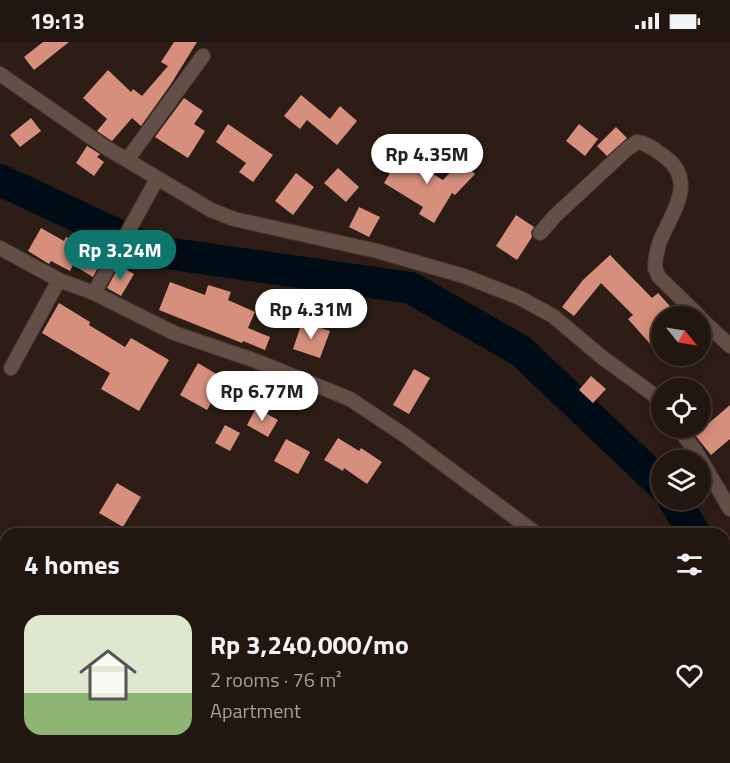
<!DOCTYPE html>
<html lang="en">
<head>
<meta charset="utf-8">
<style>
  body { margin:0; font-family:"Titillium Web",sans-serif; background:#2a1f19; color:#f1f3f6; height:100vh; display:flex; flex-direction:column; font-size:22px; white-space:nowrap }
  * { box-sizing:border-box; margin:0 }
  p { font-size:20px; color:#a29f9f }
  .icon { flex:none; width:33px; height:33px; fill:none; stroke:currentColor; stroke-width:2; stroke-linecap:round; stroke-linejoin:round }
  .map { position:relative; flex:1; overflow:hidden }
  .side { position:absolute; left:0px; top:486px; width:730px; height:236px; display:flex; flex-direction:column; background:#221610; border-radius:18px 18px 0 0; box-shadow:0 3px 15px #0003,0 0 0 2px #3f3530 }
  .side>* { flex:none }
  .needle { width:39px; rotate:120deg }
  .tools { position:absolute; left:651px; top:264px; display:grid; gap:12px }
  .tools a { display:grid; place-items:center; width:60px; height:60px; border-radius:50%; background:#221610; box-shadow:0 3px 15px #0003,0 0 0 2px #3f3530; font-size:30px }
  .price { position:absolute; translate:-50% -51px; padding:0 14px; border-radius:21px; background:#fff; color:#222; font-size:20px; line-height:39px; filter:drop-shadow(0 2px 3px #0008) }
  .price::after { content:''; position:absolute; left:50%; top:36px; width:18px; height:14px; margin-left:-9px; background:inherit; clip-path:polygon(0 0,100% 0,50% 100%) }
  .price.selected { background:#0f766e; color:#fff }
  ul { padding:0; list-style:none }
  li { display:flex; align-items:center; gap:18px; height:150px; padding:0 24px }
  li+li { border-top:2px solid #3f3530 }
  li span { display:grid; place-items:center; flex:none; width:168px; height:120px; border-radius:18px; color:#555 }
  li>.icon { margin-inline-start:auto }
  span .icon { width:72px; height:72px; fill:#fffc; stroke-width:1 }
  li b { font-size:26px }
  h2 { display:flex; justify-content:space-between; align-items:center; height:72px; padding:0 24px; font-size:26px }
  .status { display:flex; justify-content:space-between; align-items:center; height:42px; padding:0 30px; background:#221610; direction:ltr }
  .status svg { height:16px; fill:currentColor }
  .map>svg:first-child { display:block }
  .lines { fill:none; stroke-linecap:round; stroke-linejoin:round }
  .river { stroke:#000c16; stroke-width:32 }
  .building { fill:#d68f7c }
  .street-casing { stroke:#453733; stroke-width:16 }
  .path { stroke:#80726b; stroke-width:3; stroke-dasharray:4.5 4.5; stroke-linecap:butt }
  .street { stroke:#634f47; stroke-width:14 }
</style>
</head>
<body>
<div class="status"><b>19:13</b><svg viewBox="0 0 49 12"><path d="M0 12V9h3v3zM5 12V6h3v6zM10 12V3h3v9zM15 12V0h3v12zM26 1h20v11H26zM47 4h2v5h-2z"/></svg></div>
<div class="map">
<svg width="730" height="721" viewBox="0 0 730 721">
  <rect width="100%" height="100%" fill="#2e1d16"/>
  <g class="lines">
    <!-- river -->
    <path class="river" d="M0 138 152 209 411 246 521 309 662 443
      M674 458 695 492
      M724 542 730 551"/>
  </g>
  <!-- building -->
  <path class="building" d="M43 0H69L34 28 24 15Z
    M174 0H197L171 42 141 84 132 76 112 99 97 89 107 77 83 56 108 28 131 50 133 47 142 54 168 24 161 20Z
    M301 53 330 77 340 64 357 79 337 103 307 78 300 87 284 74Z
    M184 56 203 69 194 82 205 89 188 116 155 95Z
    M31 76 41 89 20 105 10 93Z
    M228 82 273 113 253 140 239 130 246 121 216 100Z
    M579 82 598 97 585 114 566 99Z
    M616 85 627 96 607 114 597 104Z
    M87 104 100 112 97 115 104 120 94 134 76 121Z
    M401 113 443 138 461 119 475 132 455 153 452 151 434 181 419 172 423 165 384 141Z
    M338 126 359 145 346 160 324 141Z
    M296 131 314 145 293 173 275 159Z
    M359 165 380 175 369 195 349 185Z
    M516 173 534 185 531 190 532 195 517 218 496 204Z
    M41 186 64 199 66 195 103 216 93 235 73 223 70 229 51 219 49 222 28 209Z
    M610 213 652 256 658 251 679 274H662V295L652 304 628 277 633 273 601 241 574 274 562 265 583 238Z
    M119 224 134 232 121 254 107 246Z
    M170 240 205 253 208 243 231 250 228 258 255 270 248 286 270 295 265 308 243 299 242 301 159 268Z
    M59 261 90 280 89 283 125 305 131 296 169 318 139 369 101 347 110 331 42 291Z
    M302 280 330 289 320 316 293 307Z
    M198 321 218 333 212 343 219 347 207 368 180 353Z
    M414 327 430 336 409 372 393 363Z
    M591 334 606 347 593 361 579 348Z
    M730 363V397L711 413 695 393Z
    M256 366 278 378 268 395 247 383Z
    M225 383 240 391 230 409 215 401Z
    M338 396 359 409 361 406 382 420 367 442 344 426 343 429 324 418Z
    M286 397 310 410 298 432 274 419Z
    M117 441 141 455 123 485 99 471Z"/>
  <g class="lines">
    <defs>
      <path id="street" d="M0 32 105 105 211 168 234 177 377 209 464 234 520 256 553 274 603 316 654 353 662 363
        M127 118 203 14
        M540 191 556 173 627 107 637 100C648 101 656 109 665 115 698 139 671 172 660 199 657 208 655 217 655 226L659 235 699 274
        M0 206 59 238 94 251 174 291 256 319 350 357 404 393 537 492
        M94 251 157 137
        M700 276 730 304
        M11 326 59 238
        M678 386 695 408 730 467
        M724 697 730 708"/>
    </defs>
    <!-- street casing -->
    <use href="#street" class="street-casing"/>
    <!-- path -->
    <path class="path" d="M470 721 474 716"/>
    <!-- street -->
    <use href="#street" class="street"/>
  </g>
</svg>
<div class="tools">
<a><svg class="needle" viewBox="-14 -14 28 28"><path d="M0-13l5 13h-10z" fill="#e53935"/><path d="M0 13l5-13h-10z" fill="#a29f9f"/></svg></a>
<a><svg class="icon" aria-label="locate" viewBox="0 0 24 24"><circle cx="12" cy="12" r="6"/><path d="M12 2v4M12 18v4M2 12h4M18 12h4"/></svg></a>
<a><svg class="icon" aria-label="layers" viewBox="0 0 24 24"><path d="M12 4l9 5-9 5-9-5zM3 14l9 5 9-5"/></svg></a>
</div>
<b class="price" style="left:427px;top:143px">Rp 4.35M</b>
<b class="price selected" style="left:120px;top:239px">Rp 3.24M</b>
<b class="price" style="left:311px;top:298px">Rp 4.31M</b>
<b class="price" style="left:262px;top:380px">Rp 6.77M</b>
<section class="side">
<h2>4 homes<svg class="icon" aria-label="filters" viewBox="0 0 24 24"><path d="M4 7h16M4 17h16"/><circle cx="9" cy="7" r="2"/><circle cx="15" cy="17" r="2"/></svg></h2>
<ul>
<li><span style="background:linear-gradient(#dfe7d0 65%,#8fb573 0)"><svg class="icon" aria-label="home" viewBox="0 0 24 24"><path d="M3 11l9-7 9 7M6 9v11h12V9"/></svg></span><div><b>Rp 3,240,000/mo</b><p>2 rooms · 76 m²</p><p>Apartment</p></div><svg class="icon" aria-label="heart" viewBox="0 0 24 24"><path d="M12 20l-8-8c-3-5 5-10 8-4 3-6 11-1 8 4z"/></svg></li>
</ul>
</section>
</div>
</body>
</html>
